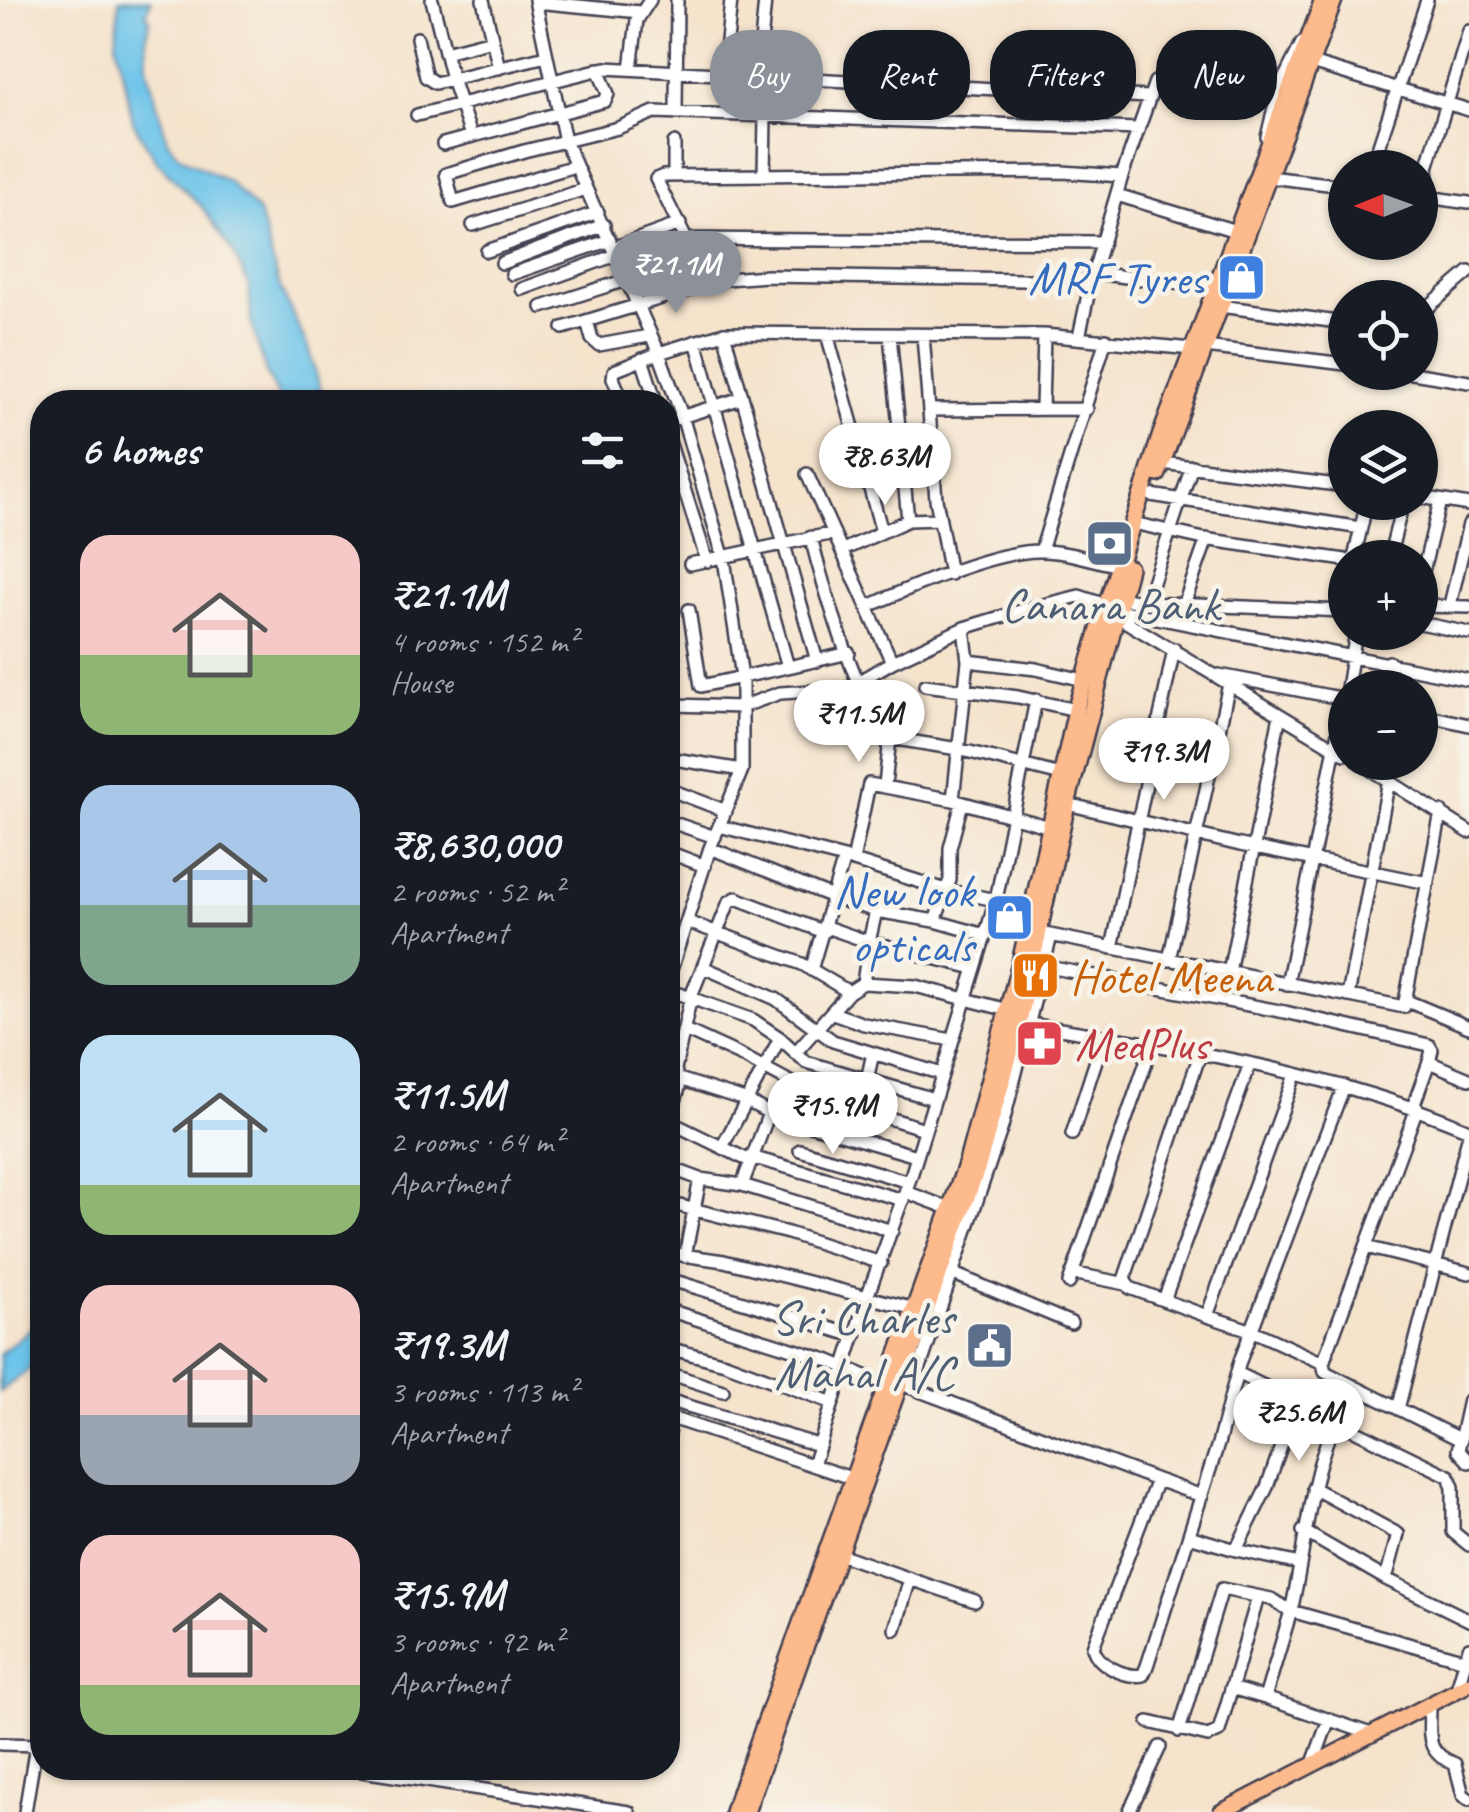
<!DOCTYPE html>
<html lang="en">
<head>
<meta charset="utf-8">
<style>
  body { margin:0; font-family:Caveat,sans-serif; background:#242831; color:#f1f3f6; height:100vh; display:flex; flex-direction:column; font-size:38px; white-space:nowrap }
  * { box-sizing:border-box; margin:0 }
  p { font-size:32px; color:#9ea1a6 }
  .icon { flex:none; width:55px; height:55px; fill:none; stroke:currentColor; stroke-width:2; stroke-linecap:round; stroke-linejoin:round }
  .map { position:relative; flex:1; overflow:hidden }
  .details { position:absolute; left:30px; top:390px; width:650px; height:1390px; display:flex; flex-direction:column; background:#171b24; border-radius:40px; box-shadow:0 2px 8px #0004 }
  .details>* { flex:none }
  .hud { position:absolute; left:710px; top:30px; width:608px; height:90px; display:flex; gap:20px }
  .needle { width:65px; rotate:269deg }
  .buttons { position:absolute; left:1328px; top:150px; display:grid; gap:20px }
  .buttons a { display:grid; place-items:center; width:110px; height:110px; border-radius:50%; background:#171b24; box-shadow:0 2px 8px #0004; font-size:50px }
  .price { position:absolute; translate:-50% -85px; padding:0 22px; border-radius:35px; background:#fff; color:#222; font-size:32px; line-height:65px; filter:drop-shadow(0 2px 5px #0008) }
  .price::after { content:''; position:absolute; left:50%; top:60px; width:30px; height:22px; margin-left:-15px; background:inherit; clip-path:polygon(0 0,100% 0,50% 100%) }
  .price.on { background:#8c9099; color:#fff }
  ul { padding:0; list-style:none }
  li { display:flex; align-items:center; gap:30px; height:250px; padding:0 50px }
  li span { display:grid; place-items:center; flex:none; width:280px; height:200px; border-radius:30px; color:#555 }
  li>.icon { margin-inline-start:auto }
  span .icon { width:120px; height:120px; fill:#fffc; stroke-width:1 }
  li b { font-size:42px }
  h2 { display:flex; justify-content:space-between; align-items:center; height:120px; padding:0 50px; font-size:42px }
  .pill { padding:0 35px; border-radius:40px; background:#171b24; box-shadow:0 2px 8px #0004; font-size:35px; line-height:90px }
  .pill.on { background:#8c9099; color:#fff }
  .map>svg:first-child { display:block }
  .water { fill:#6dc4ea; stroke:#487392; stroke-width:2.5 }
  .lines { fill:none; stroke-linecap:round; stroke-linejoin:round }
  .minor-casing { stroke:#423f51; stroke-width:16 }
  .major-casing { stroke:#423f51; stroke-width:19 }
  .highway-casing { stroke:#423f51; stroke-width:20 }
  .minor { stroke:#fff; stroke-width:11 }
  .major { stroke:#fcba8d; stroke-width:14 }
  .highway { stroke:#fcba8d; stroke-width:15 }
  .labels { text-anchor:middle; stroke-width:9; stroke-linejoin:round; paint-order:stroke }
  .shop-label { font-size:48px; fill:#366cbe; stroke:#f7f3e8; text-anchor:end }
  .service-label { font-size:48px; fill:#4e5e75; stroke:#f7f3e8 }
  .food-label { font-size:48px; fill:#c56008; stroke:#f7f3e8; text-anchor:start }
  .health-label { font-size:48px; fill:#be3a42; stroke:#f7f3e8; text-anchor:start }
</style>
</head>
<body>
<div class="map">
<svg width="1469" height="1812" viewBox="0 0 1469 1812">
  <rect width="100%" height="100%" fill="#f7f3e8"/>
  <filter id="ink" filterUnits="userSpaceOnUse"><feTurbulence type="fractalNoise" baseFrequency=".01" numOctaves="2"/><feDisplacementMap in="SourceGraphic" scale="20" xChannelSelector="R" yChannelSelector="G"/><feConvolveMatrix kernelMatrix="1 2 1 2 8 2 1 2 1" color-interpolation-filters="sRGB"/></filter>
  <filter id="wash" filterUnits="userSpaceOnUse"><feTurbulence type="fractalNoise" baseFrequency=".0048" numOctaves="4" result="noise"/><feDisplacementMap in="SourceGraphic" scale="40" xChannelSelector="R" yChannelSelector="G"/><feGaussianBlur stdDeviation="2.25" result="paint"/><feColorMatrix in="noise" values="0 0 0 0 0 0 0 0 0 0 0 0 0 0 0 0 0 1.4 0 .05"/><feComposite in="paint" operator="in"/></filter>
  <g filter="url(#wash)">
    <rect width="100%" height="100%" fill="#f5e3cc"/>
    <!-- water -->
    <path class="water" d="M119 0H151L146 14 150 20 146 36 147 67 167 140 178 155 230 183 259 213 280 287 308 348 322 394 330 402H280L265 370 251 322 249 285 232 251 202 207 157 162 133 122 116 42Z
      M42 1319V1359L0 1392V1354Z"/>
  </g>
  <g filter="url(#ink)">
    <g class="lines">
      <defs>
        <path id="minor" d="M432 0 452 79 471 136
          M483 0 499 68
          M535 0 565 141 659 353 682 416 724 559 742 677V770L710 848 668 979
          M536 2 640 12
          M417 38 426 77 435 83 546 56
          M445 52 492 40
          M1311 63 1469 110
          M631 69 637 20 650 0
          M724 72 731 0
          M758 75 765 0
          M676 113 677 0
          M417 115 605 68 1148 97
          M1267 137 1278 91 1302 43
          M443 144 605 101 608 94 598 69
          M1376 154 1427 0
          M575 166 453 202 446 174 524 151 618 128 654 112 1138 129
          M764 175 765 116
          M674 176V143
          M1269 177 1345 186
          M1117 195 1236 231
          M1420 196 1469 203
          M1430 198 1427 168 1469 31
          M473 225 586 189
          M686 239 1103 242
          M613 248 680 224
          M487 251 598 212
          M502 263 604 225
          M1094 273 1215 288
          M512 274 610 240
          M1091 281 767 276 713 280 701 286 686 239 656 179 663 176 1062 172 1122 176
          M522 289 616 255
          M1220 306 1345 323
          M542 307 626 280
          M1420 314 1469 272
          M587 321 592 339 599 345 649 336
          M563 328 701 286
          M724 333 817 661
          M827 334 882 532
          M890 335 908 520
          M923 335 936 499 950 574
          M1079 337 1091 281 1122 176 1155 82C1191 66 1241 86 1276 96
          M696 341 788 667 849 653
          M1205 347 1345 364
          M642 359 656 402
          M1406 372 1469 382
          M623 402 613 378 614 371 659 353 724 333 1044 335 1192 349
          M1042 408 1044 335
          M929 410 1087 409
          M668 421 742 398
          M668 438 707 561
          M1162 463 1345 486
          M807 474 892 662 964 628 1027 609 1079 596 1106 605
          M1151 495 1361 528
          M1420 497 1469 505
          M1142 525 1204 539 1345 560
          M811 537C820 577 862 716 890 738
          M843 550 908 520 940 519
          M1041 551 1106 339
          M1354 558 1367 502
          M1389 558 1403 502
          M690 564 834 533
          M1420 584 1440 501
          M1120 598 1146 603 1345 611
          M1146 603 1192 466
          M1184 604 1207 539
          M1450 605 1469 524
          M869 606C911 587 996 550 1041 551 1067 551 1094 561 1119 566
          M1420 606 1469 607
          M689 610 701 686 788 667
          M1117 610 1469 680
          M1341 611 1345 595
          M1113 614 1345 754
          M1420 623 1469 633
          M968 661 1036 669 1084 680
          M1219 675 1345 699
          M925 685 1018 697 1076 710
          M1347 688 1356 632
          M1384 688 1389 662
          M668 702 674 705 741 707 780 693 846 689 892 662
          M1420 714 1469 725
          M668 758 742 770
          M1359 762 1469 832
          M885 785 890 738 958 749 1061 775
          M668 789 726 811
          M953 800 968 661 964 628
          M1067 804 1240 845 1428 883
          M668 821 715 837
          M719 826 844 858 946 890 996 900
          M710 848 835 898 876 911 935 921 950 880V848L962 803
          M668 852 705 866
          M853 861 869 784 953 800 1050 827
          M935 921 985 935
          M688 922 802 964 849 992
          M826 927 869 942 876 911
          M1040 933 1404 1007 1441 812
          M1112 948 1174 649
          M1169 960 1229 684
          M1043 966 1285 1012 1429 1045 1432 1050 1429 1062 1469 1079
          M703 967 776 999 833 1041 942 1074
          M811 970 844 858
          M1229 972 1280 715
          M863 983 869 942 974 968
          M1287 984 1345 698
          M668 990 753 1020 780 1038
          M1348 996 1389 780
          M1407 1001 1469 1027
          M833 1013 864 1024 952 1040
          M1029 1024C1177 1048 1330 1071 1469 1130
          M685 1030 742 1056 816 1096 925 1129
          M795 1053 849 992 863 983 915 986 1008 1010
          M1200 1054 1124 1280 1130 1288 1207 1316
          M1295 1075 1207 1316 1253 1331 1323 1363 1325 1372 1461 1440
          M676 1078 745 1100 769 1113 916 1156
          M867 1080 873 1053
          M1413 1107 1429 1062
          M769 1113 742 1185 892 1231
          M668 1121 750 1161
          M668 1125 679 1088 675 1069 691 996 729 902 736 898 824 932
          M1072 1134 1104 1036
          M722 1147 780 1038 806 1062 934 1099
          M800 1150 909 1182
          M751 1157 903 1200
          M668 1167 700 1179 685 1256
          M700 1179 742 1185
          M906 1192 951 1209
          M668 1203 788 1233 881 1263
          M1366 1247 1469 1273
          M668 1253 724 1261 915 1309
          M1072 1273 1126 1284
          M954 1274 1071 1323
          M668 1279 855 1336
          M1069 1283 1152 1045
          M1164 1300 1250 1064
          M668 1310 830 1361 887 1385
          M668 1348 725 1363 833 1403
          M1323 1363 1417 1108
          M668 1373 723 1391
          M1237 1373 1449 1476 1453 1487V1532L1469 1545
          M1354 1386C1307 1460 1310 1530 1291 1611L1465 1660
          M909 1387 1157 1480
          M913 1388 1002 1127 1051 936
          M668 1400 818 1445
          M1469 1400 1458 1450 1469 1462
          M1398 1409 1469 1134
          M668 1417 854 1479
          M668 1433 669 1434
          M813 1465 867 1297 911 1176 996 900 1036 700
          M1313 1488 1398 1534 1386 1579
          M1202 1496 1157 1480 1093 1647C1097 1665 1125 1678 1143 1675L1147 1666 1218 1444 1240 1361 1344 1086
          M1303 1531 1386 1579 1469 1620
          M1189 1536 1236 1550 1267 1487 1297 1400
          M1236 1550 1300 1564
          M839 1554 910 1579 895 1629
          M910 1579 975 1601
          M1231 1688 1265 1698
          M1457 1689 1469 1648
          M1430 1705C1430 1735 1424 1752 1455 1764L1463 1795 1469 1799
          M1149 1722 1208 1736 1219 1731 1258 1597
          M1179 1731 1222 1589 1271 1599 1291 1611 1265 1698 1371 1734
          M0 1744 42 1745
          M1312 1766 1329 1719
          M342 1768 629 1812
          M25 1812 36 1745
          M1129 1812 1160 1747"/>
        <path id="major" d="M1221 1812 1469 1684"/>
        <path id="highway" d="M1158 474 1334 0
          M733 1812 967 1162 1020 963 1078 701 1105 609 1161 434 1323 0
          M746 1812 978 1166 1019 1022 1067 804 1129 568"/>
      </defs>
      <!-- minor casing -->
      <use href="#minor" class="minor-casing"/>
      <!-- major casing -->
      <use href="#major" class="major-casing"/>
      <!-- highway casing -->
      <use href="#highway" class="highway-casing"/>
      <!-- minor -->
      <use href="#minor" class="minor"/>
      <!-- major -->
      <use href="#major" class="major"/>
      <!-- highway -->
      <use href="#highway" class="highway"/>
    </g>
  </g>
  <!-- icons -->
  <defs>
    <symbol id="shop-square" viewBox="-11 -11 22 22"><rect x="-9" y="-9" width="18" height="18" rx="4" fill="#3f7fe0" stroke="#f7f3e8"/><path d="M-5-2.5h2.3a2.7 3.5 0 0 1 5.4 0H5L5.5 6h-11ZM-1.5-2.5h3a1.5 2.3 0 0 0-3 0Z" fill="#fff"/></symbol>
    <symbol id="bank-square" viewBox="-11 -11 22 22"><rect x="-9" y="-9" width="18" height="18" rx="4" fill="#5c6f8a" stroke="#f7f3e8"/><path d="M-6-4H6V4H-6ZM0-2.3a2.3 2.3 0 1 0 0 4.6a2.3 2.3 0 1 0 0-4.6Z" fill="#fff"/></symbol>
    <symbol id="restaurant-square" viewBox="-11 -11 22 22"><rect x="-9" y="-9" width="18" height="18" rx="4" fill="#e8710a" stroke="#f7f3e8"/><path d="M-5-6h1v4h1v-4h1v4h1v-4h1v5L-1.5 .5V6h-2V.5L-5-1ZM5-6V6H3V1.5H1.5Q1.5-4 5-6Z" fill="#fff"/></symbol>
    <symbol id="pharmacy-square" viewBox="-11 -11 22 22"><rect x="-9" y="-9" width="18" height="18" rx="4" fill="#e0444e" stroke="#f7f3e8"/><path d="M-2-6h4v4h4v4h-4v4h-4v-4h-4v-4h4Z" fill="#fff"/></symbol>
    <symbol id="civic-square" viewBox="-11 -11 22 22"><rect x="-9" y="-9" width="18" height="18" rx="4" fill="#5c6f8a" stroke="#f7f3e8"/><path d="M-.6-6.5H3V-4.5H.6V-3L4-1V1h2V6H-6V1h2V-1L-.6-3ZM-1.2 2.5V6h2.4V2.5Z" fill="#fff"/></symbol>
  </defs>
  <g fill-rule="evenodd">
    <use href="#shop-square" x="1214" y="250" width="55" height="55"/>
    <use href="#bank-square" x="1082" y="516" width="55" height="55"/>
    <use href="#shop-square" x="982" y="890" width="55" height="55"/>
    <use href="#restaurant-square" x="1008" y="948" width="55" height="55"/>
    <use href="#pharmacy-square" x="1012" y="1016" width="55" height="55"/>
    <use href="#civic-square" x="962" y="1318" width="55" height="55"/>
  </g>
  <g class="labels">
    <!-- shop labels -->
    <g class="shop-label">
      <text x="1206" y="294">MRF Tyres</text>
      <text x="974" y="907">New look<tspan x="974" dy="55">opticals</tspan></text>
    </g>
    <!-- service labels -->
    <g class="service-label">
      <text x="1110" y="621">Canara Bank</text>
      <text x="954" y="1334" text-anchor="end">Sri Charles<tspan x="954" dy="55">Mahal A/C</tspan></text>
    </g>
    <!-- food labels -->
    <g class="food-label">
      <text x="1070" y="993">Hotel Meena</text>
    </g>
    <!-- health labels -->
    <g class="health-label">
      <text x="1075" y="1060">MedPlus</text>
    </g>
  </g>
</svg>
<div class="buttons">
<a><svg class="needle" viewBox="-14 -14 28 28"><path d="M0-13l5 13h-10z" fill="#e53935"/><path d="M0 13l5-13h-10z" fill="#9ea1a6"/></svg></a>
<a><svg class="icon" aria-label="locate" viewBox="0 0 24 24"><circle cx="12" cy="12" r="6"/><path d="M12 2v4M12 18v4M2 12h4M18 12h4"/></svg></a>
<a><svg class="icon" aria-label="layers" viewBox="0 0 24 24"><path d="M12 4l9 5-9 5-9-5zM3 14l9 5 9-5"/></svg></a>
<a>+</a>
<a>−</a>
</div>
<b class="price on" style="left:676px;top:316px">₹21.1M</b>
<b class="price" style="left:885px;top:508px">₹8.63M</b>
<b class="price" style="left:859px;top:765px">₹11.5M</b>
<b class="price" style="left:1164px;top:803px">₹19.3M</b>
<b class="price" style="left:833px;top:1157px">₹15.9M</b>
<b class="price" style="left:1299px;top:1464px">₹25.6M</b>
<div class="hud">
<a class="pill on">Buy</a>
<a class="pill">Rent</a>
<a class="pill">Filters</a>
<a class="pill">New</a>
</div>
<section class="details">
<h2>6 homes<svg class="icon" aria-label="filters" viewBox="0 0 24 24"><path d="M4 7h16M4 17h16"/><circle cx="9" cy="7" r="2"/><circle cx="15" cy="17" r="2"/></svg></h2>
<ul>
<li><span style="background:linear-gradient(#f6c9c9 60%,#8fb573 0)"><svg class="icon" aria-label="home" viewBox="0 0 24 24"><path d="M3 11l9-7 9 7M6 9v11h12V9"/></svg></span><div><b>₹21.1M</b><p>4 rooms · 152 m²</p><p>House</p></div></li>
<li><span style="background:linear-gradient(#a9c7e8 60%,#7fa58c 0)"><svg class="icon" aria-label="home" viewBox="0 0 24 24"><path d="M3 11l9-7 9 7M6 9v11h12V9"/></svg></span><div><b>₹8,630,000</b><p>2 rooms · 52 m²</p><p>Apartment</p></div></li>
<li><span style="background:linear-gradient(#bfe0f5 75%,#8fb573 0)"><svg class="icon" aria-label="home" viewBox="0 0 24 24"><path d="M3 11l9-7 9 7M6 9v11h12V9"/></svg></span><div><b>₹11.5M</b><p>2 rooms · 64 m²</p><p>Apartment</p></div></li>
<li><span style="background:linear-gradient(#f6c9c9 65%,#9aa5b1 0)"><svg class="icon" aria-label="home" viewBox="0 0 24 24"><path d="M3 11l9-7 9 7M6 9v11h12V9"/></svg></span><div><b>₹19.3M</b><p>3 rooms · 113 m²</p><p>Apartment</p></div></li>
<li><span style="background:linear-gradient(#f6c9c9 75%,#8fb573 0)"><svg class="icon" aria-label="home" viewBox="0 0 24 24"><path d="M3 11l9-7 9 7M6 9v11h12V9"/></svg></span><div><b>₹15.9M</b><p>3 rooms · 92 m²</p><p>Apartment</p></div></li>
</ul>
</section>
</div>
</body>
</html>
